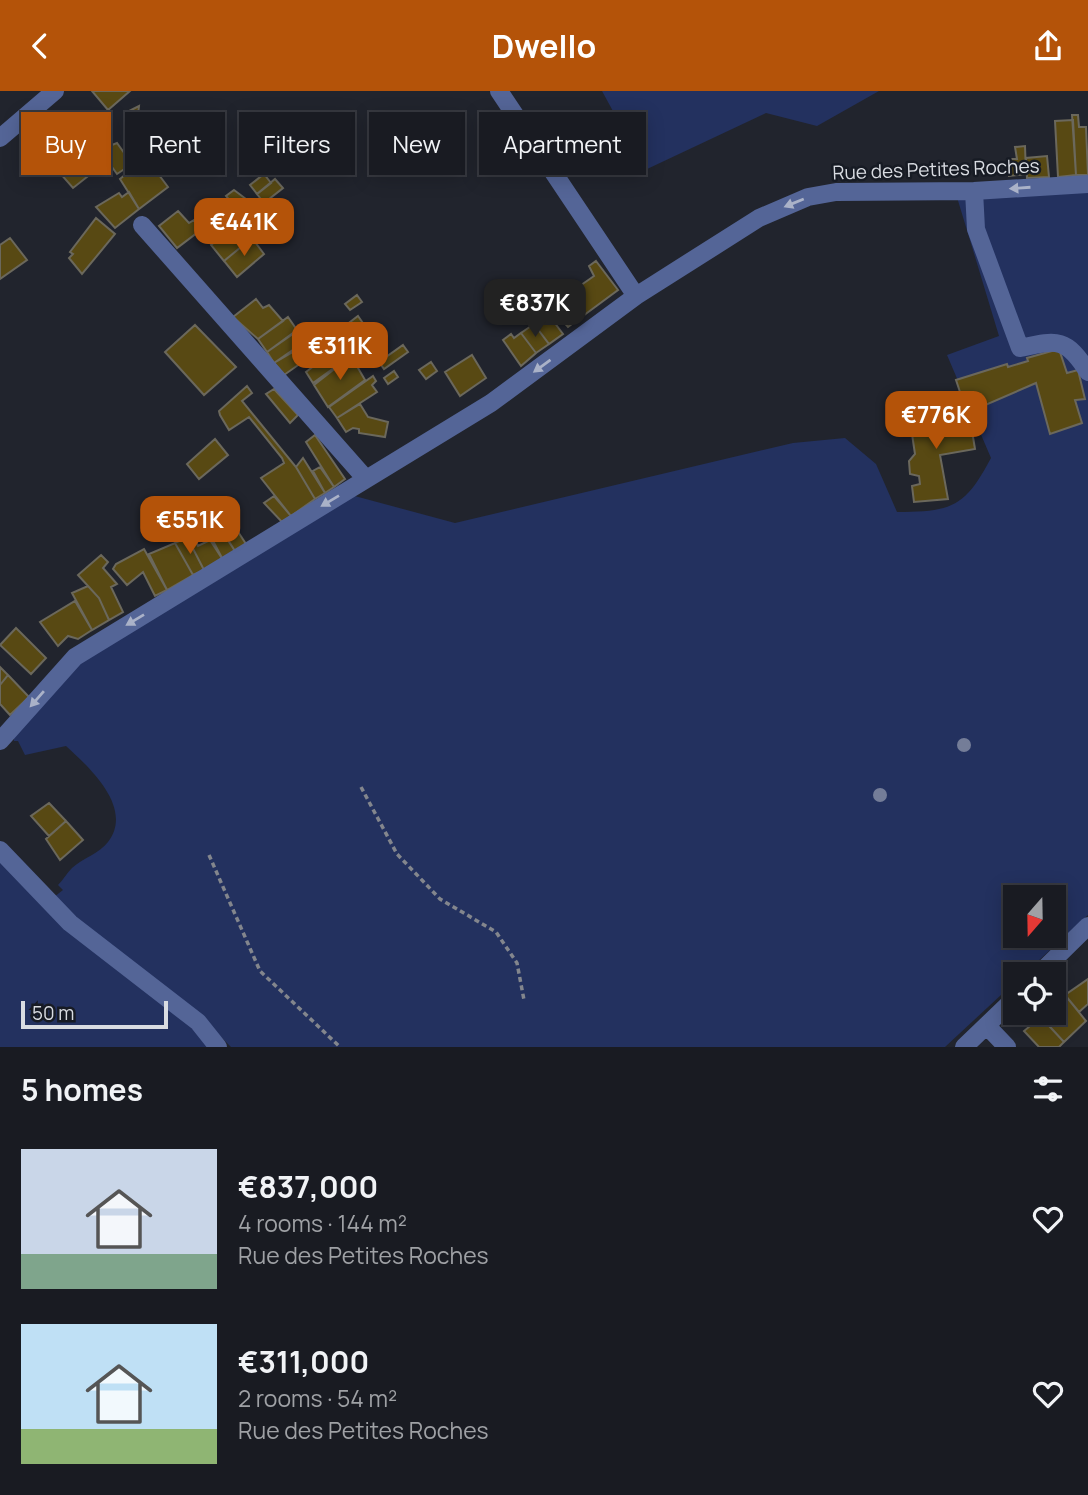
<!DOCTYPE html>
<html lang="en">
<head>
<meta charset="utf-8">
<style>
  body { margin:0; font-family:Manrope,sans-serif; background:#26282f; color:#f1f3f6; height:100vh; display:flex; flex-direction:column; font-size:26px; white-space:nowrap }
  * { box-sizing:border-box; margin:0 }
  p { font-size:23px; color:#9fa1a5 }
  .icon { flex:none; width:38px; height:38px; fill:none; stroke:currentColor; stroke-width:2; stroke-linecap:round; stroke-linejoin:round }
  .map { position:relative; height:956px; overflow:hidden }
  .panel { display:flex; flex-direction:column; background:#191b22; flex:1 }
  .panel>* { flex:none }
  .guide { position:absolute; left:21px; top:21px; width:700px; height:63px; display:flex; gap:14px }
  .needle { width:46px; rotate:200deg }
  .buttons { position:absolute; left:1003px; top:794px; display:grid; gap:14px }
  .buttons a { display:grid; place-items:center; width:63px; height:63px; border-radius:0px; background:#191b22; box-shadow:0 4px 18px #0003,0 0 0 2px #373940; font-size:35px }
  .scale { position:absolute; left:21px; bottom:18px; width:147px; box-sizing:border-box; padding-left:7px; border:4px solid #d9dce2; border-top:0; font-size:19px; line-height:24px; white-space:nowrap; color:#d9dce2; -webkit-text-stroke:5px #171b24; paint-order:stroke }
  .price { position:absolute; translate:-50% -60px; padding:0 16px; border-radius:14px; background:#b45309; color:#fff; font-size:23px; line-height:46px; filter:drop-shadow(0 2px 4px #0008) }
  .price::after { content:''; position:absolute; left:50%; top:42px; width:21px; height:16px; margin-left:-10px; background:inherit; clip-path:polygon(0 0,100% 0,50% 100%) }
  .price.selected { background:#222; color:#fff }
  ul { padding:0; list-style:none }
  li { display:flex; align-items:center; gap:21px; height:175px; padding:0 21px }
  li span { display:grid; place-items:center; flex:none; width:196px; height:140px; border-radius:0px; color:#555 }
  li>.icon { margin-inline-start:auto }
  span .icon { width:84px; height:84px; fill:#fffc; stroke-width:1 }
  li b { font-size:30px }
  h2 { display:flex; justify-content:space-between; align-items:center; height:84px; padding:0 21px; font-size:30px }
  .tag { padding:0 24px; border-radius:0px; background:#191b22; box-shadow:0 4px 18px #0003,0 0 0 2px #373940; font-size:24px; line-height:63px }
  .tag.selected { background:#b45309; color:#fff }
  header { display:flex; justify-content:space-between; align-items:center; height:91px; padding:0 21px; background:#b45309; color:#fff; font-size:32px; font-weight:700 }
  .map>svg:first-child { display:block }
  .green { fill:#23315f; fill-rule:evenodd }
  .building { fill:#584913; stroke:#6b685c; stroke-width:2 }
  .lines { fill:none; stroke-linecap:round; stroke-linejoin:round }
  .path { stroke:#83868d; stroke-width:3.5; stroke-dasharray:5 3.5; stroke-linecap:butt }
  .minor { stroke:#546597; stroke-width:18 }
  .tree { fill:#747d98 }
  .oneway { fill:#aab2c8 }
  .labels { text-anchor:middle; stroke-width:5; stroke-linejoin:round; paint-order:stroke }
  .street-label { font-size:19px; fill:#d9dce2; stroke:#171b24 }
</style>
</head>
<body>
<header><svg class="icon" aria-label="back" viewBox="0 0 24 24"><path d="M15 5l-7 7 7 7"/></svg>Dwello<svg class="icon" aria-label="share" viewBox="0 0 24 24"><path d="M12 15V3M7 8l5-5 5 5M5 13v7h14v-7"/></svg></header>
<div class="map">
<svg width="1088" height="956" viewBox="0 0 1088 956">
  <rect width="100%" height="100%" fill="#21242d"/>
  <!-- green -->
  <path class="green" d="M602 0H879L817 35 766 22 645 79Z
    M1088 99V824L1023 884H1015V891L945 956H231C177 900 110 860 54 806L63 799 58 794C63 789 67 782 72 777 83 767 100 762 108 751 134 717 90 677 66 655L25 664 18 650H14L13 641 77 567 351 404 455 432 793 352 845 347 876 373 897 421C952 421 965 416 991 367L947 264 999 245 956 103ZM1015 807H1054V845H1015Z
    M0 769 187 931 212 956H0Z"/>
  <!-- building -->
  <path class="building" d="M92 0H130L108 19Z
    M139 15 137 33H132V26L127 21Z
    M1072 24H1078L1079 36H1086L1088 84H1076Z
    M1073 29 1076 84 1058 86 1055 30Z
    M97 34 112 54 117 52 132 73 117 83 87 41Z
    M56 42 67 56 75 50 97 78 73 97 37 56Z
    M213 47 219 55 205 67 198 59Z
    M1025 55 1026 83 1009 85 1008 68H1017L1015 56Z
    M147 61 150 72 168 96 139 118 120 88 137 74 135 70Z
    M1047 65 1049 86 1027 87 1026 67Z
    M264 83 271 92 257 103 250 94Z
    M275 88 283 97 264 112 257 103Z
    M234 99 246 108 236 117 226 105Z
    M129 101 139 118 115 137 96 116 119 102 122 106Z
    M178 120 189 132 194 129 202 138 177 157 159 135Z
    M96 127 115 143 82 183 69 167 73 163 70 161Z
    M234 135 247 151 224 170 211 154Z
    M10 147 27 169 0 188V154Z
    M252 147 264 163 237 186 224 170Z
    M596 170 618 199 568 236 550 216 594 185 589 175Z
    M357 204 362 211 350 219 345 213Z
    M256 208 263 217 269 214 283 230 258 248 233 226Z
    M542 215 563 243 549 253 528 225Z
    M358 225 365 235 348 247 341 238Z
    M288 226 297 239 267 261 258 248Z
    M534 233 549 253 536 262 521 242Z
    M195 234 236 276 204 304 165 261Z
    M303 236 310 247 274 272 267 261Z
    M521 242 536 262 521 275 503 249 511 243 514 247Z
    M362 245 367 253 313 292 306 281 341 254Z
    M305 254 311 265 284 284 274 272Z
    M403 254 408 261 384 278 379 271Z
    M1059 258 1067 282 1078 279 1085 308 1075 309 1082 332 1050 343 1036 292 967 322 956 289 1007 273 1008 276 1028 270 1027 267Z
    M472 264 486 287 460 305 445 281Z
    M351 265 365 289 328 316 314 294Z
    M431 271 437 280 426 288 419 279Z
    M394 280 398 286 388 293 384 287Z
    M373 285 376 290 372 294 377 301 337 327 329 316Z
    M247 295 252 302 242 310 296 376 315 408 291 425 261 387 284 372 282 367 249 326 229 339 220 324 219 320Z
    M274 298 298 324 290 332 266 303Z
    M360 313 368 326 388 331 385 346 359 342V338L353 337 346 341 337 327Z
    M931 319 935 338 946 337 945 326 969 322 975 358 940 364 948 408 914 411 912 395 920 393 919 385 910 383 909 370 915 363 909 323Z
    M315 344 345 388 334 396 306 351Z
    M215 348 228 364 199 388 187 373Z
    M303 367 325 402 315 408 296 376Z
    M320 376 334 396 325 402 313 380Z
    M274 405 291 425 282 431 264 412Z
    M227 424 246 453 235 460 216 430Z
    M213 427 235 460 223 469 209 442 202 447 195 439Z
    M187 446 204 479 193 484 175 452Z
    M187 446 194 447 198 455 210 449 223 469 204 479Z
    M175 452 193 484 167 499 149 463Z
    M144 458 167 499 155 505 143 481 127 494 113 478 116 473Z
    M101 464 108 471 103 477 117 493 111 496 123 521 109 529 99 507 78 484Z
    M88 495 99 507 109 529 92 539 72 502Z
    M75 510 92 539 78 548 68 545 58 555 40 531Z
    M16 537 46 567 31 583 0 554Z
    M0 576 8 584 0 594Z
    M8 584 29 606 10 624 0 613V594Z
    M49 712 66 730 49 745 31 725Z
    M66 730 83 749 60 769 46 748Z
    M1088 888V913L1079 921 1065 904Z
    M1065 904 1086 930 1064 951 1050 936 1056 930 1049 922H1054V914Z
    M1041 926 1064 951 1059 956H1039L1024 940Z"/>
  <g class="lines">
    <!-- path -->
    <path class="path" d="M361 696 397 763 440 808 496 841 517 872 524 909
      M209 764 260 880 340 956"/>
    <!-- minor -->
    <path class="minor" d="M499 0 636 205
      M0 47 55 0
      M974 100 976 138 1020 257C1057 249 1066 246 1088 281
      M142 134 366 388
      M0 650 75 566 491 312 636 205 759 127 808 106 836 101 974 100 1088 93
      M0 759 70 832 198 931 218 956
      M1038 884 1088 835
      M987 935 1007 956
      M964 956 1015 907"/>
  </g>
  <!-- trees -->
  <g class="tree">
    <circle cx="964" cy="654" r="7"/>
    <circle cx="880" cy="704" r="7"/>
  </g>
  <!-- one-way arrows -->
  <defs><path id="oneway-solid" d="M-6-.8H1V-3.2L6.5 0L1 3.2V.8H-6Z" transform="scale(1.75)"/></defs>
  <g class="oneway">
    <use href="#oneway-solid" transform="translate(1020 97) rotate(176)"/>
    <use href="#oneway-solid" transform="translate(794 112) rotate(158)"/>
    <use href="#oneway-solid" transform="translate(542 275) rotate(144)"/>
    <use href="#oneway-solid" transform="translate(330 410) rotate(149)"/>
    <use href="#oneway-solid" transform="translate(135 529) rotate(149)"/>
    <use href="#oneway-solid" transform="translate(37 608) rotate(131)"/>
  </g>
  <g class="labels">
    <!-- street labels -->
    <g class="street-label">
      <text transform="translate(936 78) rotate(-2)" y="7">Rue des Petites Roches</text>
    </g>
  </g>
</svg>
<div class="buttons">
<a><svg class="needle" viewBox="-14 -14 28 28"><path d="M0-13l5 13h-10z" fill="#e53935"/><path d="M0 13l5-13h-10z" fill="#9fa1a5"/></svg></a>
<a><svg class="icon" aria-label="locate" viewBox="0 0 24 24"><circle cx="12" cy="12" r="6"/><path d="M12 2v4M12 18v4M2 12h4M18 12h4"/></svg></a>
</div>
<div class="scale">50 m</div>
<b class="price" style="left:244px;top:167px">€441K</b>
<b class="price selected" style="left:535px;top:248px">€837K</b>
<b class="price" style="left:340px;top:291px">€311K</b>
<b class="price" style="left:936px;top:360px">€776K</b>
<b class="price" style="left:190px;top:465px">€551K</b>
<div class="guide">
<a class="tag selected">Buy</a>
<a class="tag">Rent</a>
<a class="tag">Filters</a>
<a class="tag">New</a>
<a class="tag">Apartment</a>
</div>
</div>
<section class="panel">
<h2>5 homes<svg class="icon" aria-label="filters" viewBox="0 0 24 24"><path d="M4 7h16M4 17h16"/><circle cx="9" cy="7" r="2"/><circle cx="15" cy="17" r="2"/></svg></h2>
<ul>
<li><span style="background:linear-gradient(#c9d6e8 75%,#7fa58c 0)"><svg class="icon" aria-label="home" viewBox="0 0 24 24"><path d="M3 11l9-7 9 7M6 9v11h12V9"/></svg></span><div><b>€837,000</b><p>4 rooms · 144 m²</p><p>Rue des Petites Roches</p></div><svg class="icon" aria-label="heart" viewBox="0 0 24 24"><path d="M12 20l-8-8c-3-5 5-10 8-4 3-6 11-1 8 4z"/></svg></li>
<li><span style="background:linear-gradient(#bfe0f5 75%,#8fb573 0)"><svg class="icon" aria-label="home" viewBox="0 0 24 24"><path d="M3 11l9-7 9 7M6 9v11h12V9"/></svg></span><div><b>€311,000</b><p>2 rooms · 54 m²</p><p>Rue des Petites Roches</p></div><svg class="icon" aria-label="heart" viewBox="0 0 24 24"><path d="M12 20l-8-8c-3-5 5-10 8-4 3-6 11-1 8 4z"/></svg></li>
</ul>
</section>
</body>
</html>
